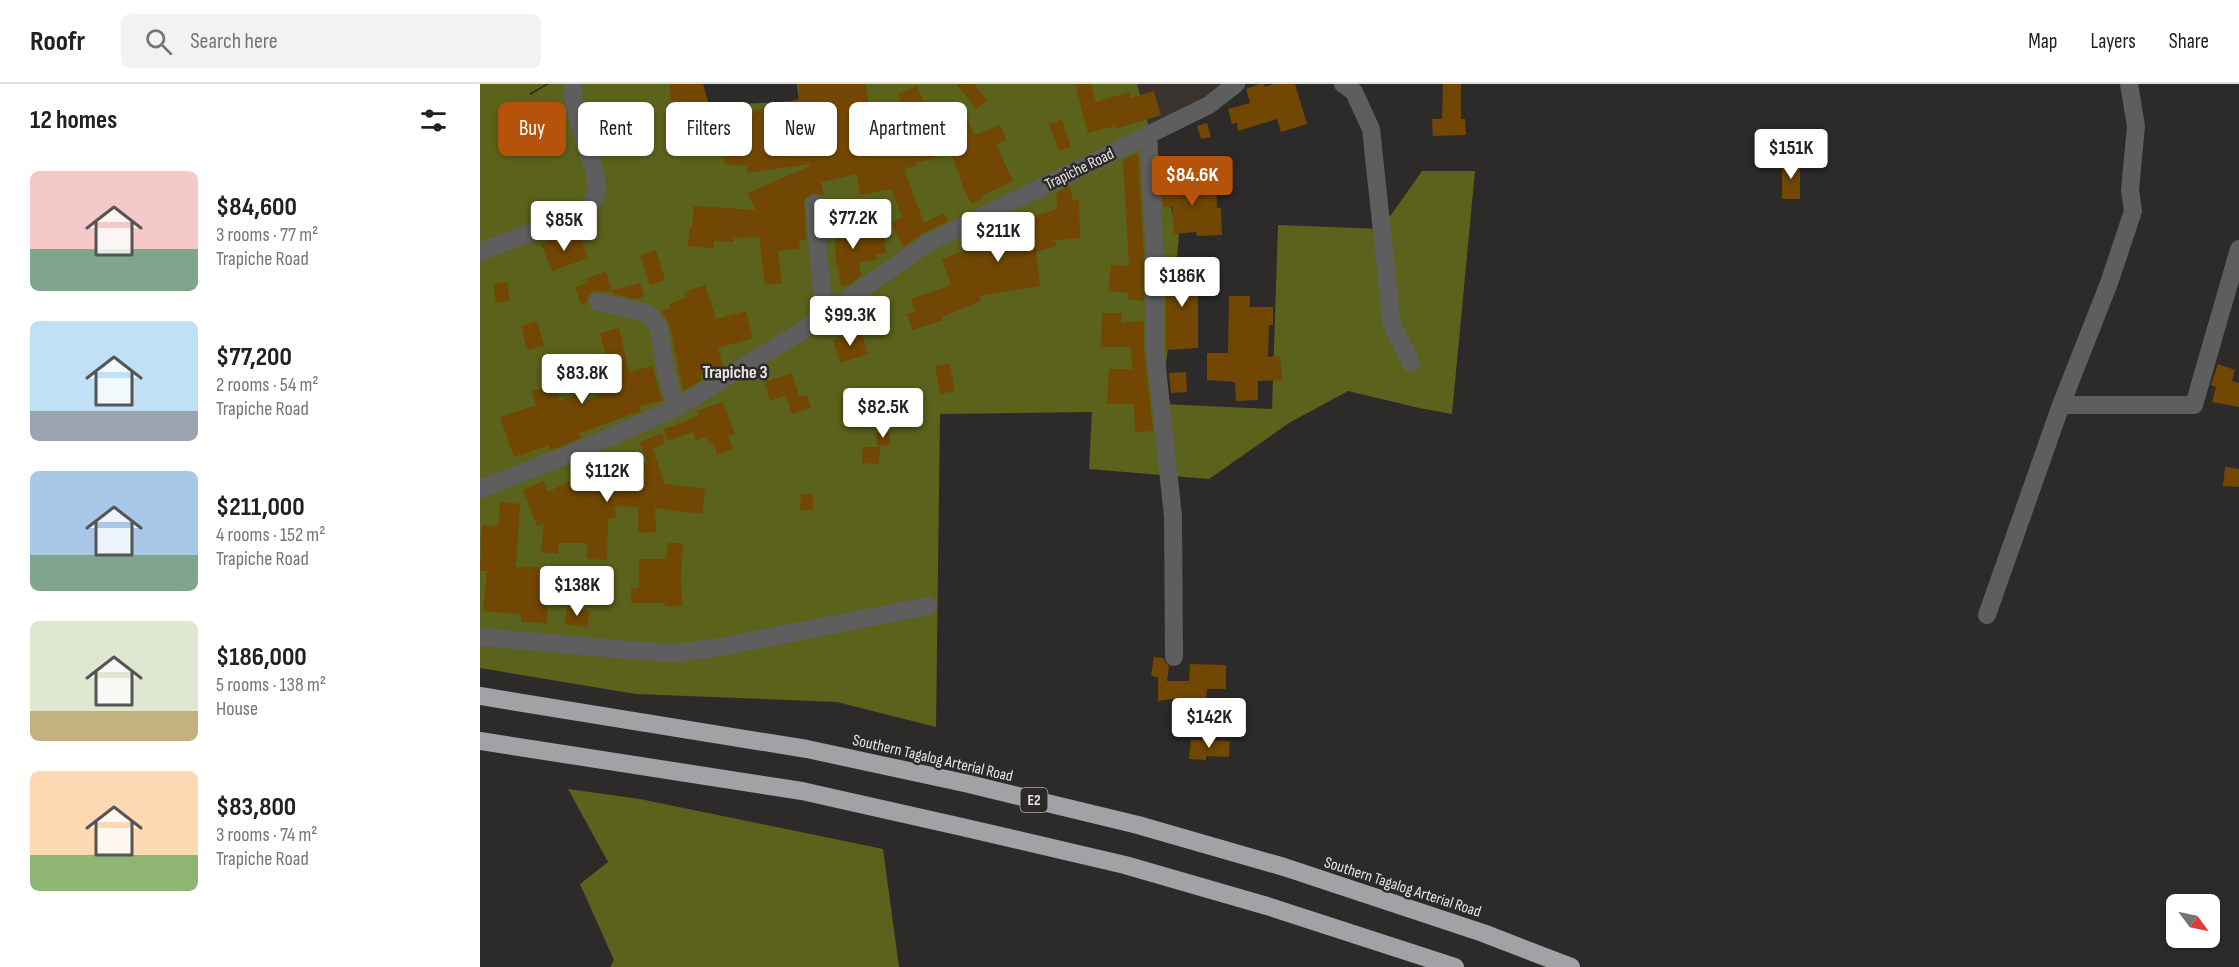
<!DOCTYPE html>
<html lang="en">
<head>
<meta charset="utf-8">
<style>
  body { margin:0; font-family:"Sofia Sans Condensed",sans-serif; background:#f2f2f2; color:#202124; height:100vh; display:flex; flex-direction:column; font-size:22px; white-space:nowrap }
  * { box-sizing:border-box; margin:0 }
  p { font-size:20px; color:#757577 }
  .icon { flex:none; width:33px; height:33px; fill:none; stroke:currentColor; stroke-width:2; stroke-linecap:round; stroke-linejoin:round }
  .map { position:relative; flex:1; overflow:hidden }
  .sheet { display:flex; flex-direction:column; background:#fff; width:480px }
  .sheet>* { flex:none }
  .banner { position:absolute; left:18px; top:18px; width:570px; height:54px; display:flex; gap:12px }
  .needle { width:39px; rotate:123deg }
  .controls { position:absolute; left:1686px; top:810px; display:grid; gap:12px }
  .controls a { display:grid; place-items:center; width:54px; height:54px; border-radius:9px; background:#fff; box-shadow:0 2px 4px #0004; font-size:30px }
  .price { position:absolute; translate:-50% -51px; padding:0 14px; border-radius:6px; background:#fff; color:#222; font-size:20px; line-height:39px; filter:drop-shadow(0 2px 3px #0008) }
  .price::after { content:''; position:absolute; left:50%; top:36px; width:18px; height:14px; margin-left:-9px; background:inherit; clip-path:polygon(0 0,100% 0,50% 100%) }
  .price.on { background:#b45309; color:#fff }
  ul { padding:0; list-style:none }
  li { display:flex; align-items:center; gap:18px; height:150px; padding:0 30px }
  li span { display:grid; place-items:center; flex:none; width:168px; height:120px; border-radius:9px; color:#555 }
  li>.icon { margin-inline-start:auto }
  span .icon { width:72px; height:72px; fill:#fffc; stroke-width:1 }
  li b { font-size:26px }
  h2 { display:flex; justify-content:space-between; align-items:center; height:72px; padding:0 30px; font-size:26px }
  .pill { padding:0 21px; border-radius:9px; background:#fff; box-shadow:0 2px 4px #0004; font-size:21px; line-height:54px }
  .pill.on { background:#b45309; color:#fff }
  header { display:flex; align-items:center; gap:36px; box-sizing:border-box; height:84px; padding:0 30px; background:#fff; border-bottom:2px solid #e0e0e0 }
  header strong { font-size:28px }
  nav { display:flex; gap:33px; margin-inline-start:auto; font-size:21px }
  .search { width:420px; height:54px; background:#f2f2f2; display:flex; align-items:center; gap:15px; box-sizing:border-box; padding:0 21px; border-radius:9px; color:#757577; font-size:22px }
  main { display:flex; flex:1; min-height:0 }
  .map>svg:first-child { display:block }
  .built { fill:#3a332d }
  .forest { fill:#5b621b }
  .building { fill:#714703 }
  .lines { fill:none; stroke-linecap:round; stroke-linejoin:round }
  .minor { stroke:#5e5e5f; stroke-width:18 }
  .highway { stroke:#a2a2a6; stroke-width:18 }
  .labels { text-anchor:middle; stroke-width:5; stroke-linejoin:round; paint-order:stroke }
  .shield { fill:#2d2b29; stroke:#b1afad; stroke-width:1.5 }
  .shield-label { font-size:15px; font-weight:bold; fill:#e9e7e6 }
  .street-label { font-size:16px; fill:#e9e7e6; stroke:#2d2b29 }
  .neighbourhood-label { font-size:18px; font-weight:bold; fill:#e9e7e6; stroke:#2d2b29 }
</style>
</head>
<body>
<header>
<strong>Roofr</strong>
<div class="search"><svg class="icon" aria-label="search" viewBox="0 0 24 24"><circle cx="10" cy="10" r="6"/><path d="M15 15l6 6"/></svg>Search here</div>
<nav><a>Map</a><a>Layers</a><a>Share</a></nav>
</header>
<main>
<section class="sheet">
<h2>12 homes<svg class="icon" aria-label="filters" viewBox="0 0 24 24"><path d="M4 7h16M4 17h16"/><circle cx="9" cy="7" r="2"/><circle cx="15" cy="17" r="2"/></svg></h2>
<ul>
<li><span style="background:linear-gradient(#f6c9c9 65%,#7fa58c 0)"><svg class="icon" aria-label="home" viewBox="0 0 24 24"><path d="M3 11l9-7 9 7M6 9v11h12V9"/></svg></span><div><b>$84,600</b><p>3 rooms · 77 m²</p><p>Trapiche Road</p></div></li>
<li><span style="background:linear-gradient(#bfe0f5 75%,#9aa5b1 0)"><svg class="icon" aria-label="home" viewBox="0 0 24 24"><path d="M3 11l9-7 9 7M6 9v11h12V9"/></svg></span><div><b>$77,200</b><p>2 rooms · 54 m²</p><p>Trapiche Road</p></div></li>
<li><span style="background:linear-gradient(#a9c7e8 70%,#7fa58c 0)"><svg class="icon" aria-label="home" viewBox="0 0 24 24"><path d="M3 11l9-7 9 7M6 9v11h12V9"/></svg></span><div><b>$211,000</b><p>4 rooms · 152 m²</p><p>Trapiche Road</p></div></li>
<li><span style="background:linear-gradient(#dfe7d0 75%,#c2b280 0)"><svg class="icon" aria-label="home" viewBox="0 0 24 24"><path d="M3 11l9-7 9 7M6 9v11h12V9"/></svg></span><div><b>$186,000</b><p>5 rooms · 138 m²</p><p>House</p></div></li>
<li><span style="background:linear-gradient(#ffd9b3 70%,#8fb573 0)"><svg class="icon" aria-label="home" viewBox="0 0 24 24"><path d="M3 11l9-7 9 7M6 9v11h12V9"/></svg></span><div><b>$83,800</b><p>3 rooms · 74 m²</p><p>Trapiche Road</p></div></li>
</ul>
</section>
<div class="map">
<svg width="1759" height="883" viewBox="0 0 1759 883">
  <rect width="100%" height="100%" fill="#2d2b29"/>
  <!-- built -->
  <path class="built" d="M648 0H740V4L662 47Z"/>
  <!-- forest -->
  <path class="forest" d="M0 0H66L50 9V11L69 0H222L224 22 319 17 317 0H657L699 153 682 320 792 325 798 141 901 145 942 87H995L972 330 939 324 868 307 809 339 729 395 609 385 612 328 460 330 456 643 357 618 156 610 0 584Z
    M88 705 160 715 403 765 419 883H130L134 876 100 800 128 778Z"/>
  <!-- building -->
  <path class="building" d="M189 0H223L229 21 195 31 189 9 191 8Z
    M319 0H386L391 35 424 25 418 10 437 2 454 40 484 27 494 51 520 41 526 56 516 60 533 97 501 112 502 115 491 120 483 103 471 69 435 79 436 82 424 85 444 139 464 129 468 137 443 149 423 163 411 139 422 133 411 105 380 111 377 90 341 98 344 111 332 109 324 116 326 156H319L320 164 298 167 302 199 285 201 279 153 254 154V158L234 157V164L208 162 210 143H212L214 122 275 126 268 109 330 82V80L267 89V82L244 80 250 29 274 31 273 27 319 15Z
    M476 0H494L507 16 497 25Z
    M595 0H611L616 18 649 8 651 14 674 7 681 31 635 45 634 42 608 49Z
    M779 0H784L785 3 794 0H815L827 40 801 48 797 35 758 47 757 39 752 40 748 25 770 19 766 5Z
    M963 0H981V35H985L986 51 953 52 952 35H962Z
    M582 36 591 63 579 67 569 40Z
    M727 39 731 53 721 55 717 42Z
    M658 69 664 175V217L648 215 649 209 628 207 631 181 649 182 643 76Z
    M1302 77H1320V115H1302Z
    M705 90 706 103 736 101 737 124H741L742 151 717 152 716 148 694 150 692 122 683 123 682 92Z
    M590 102 593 117 599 116 600 154 575 156 577 162 556 168 560 202 499 212 501 217 462 233 463 236 432 246 427 230 435 228 431 215 471 201 462 175 493 163 492 153 511 149 512 154 535 151V147L554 144 551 133 578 125 576 109Z
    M387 119 390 130 373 134 371 122Z
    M373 136 374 155 404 152 406 169 396 171 397 176 379 178 381 192 368 201 361 202 358 181H356L355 153H348L347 138Z
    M100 152 108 174 72 187 61 160 79 153 82 159Z
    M176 166 185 196 170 201 160 171Z
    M686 178H698V185H718V264L686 266Z
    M126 188 132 208 114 207 109 211 107 218 101 220 95 203 108 199 106 194Z
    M27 198 30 217 16 219 13 200Z
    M160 199 164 213 156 215 133 210 132 206Z
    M225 201 236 235 266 227 273 254 238 264 243 282 234 287 220 292 221 296 203 307 190 242 181 227 190 224 189 220 205 214 204 208Z
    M749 212H770V223H793V241H789L788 273 800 272 802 296 778 297V316L756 317 755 298 727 296V269H748Z
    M622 229H642L641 239 664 237V267L673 347 655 348 654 320H627L629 285H652L651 263H621Z
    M57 237 64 262 47 266 41 242Z
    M139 244 149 288 172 282 182 317 159 322 161 327 99 349 101 354 71 366 69 361 34 373 20 333 56 321 52 307 75 301 79 317 104 308 107 316 132 306 123 274 126 273 120 249Z
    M381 247 388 270 360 279 353 256Z
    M470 280 475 307 460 310 455 282Z
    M1738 280 1755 286 1752 297 1759 299V323L1732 318 1736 303 1731 301Z
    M706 288 707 308 691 309 689 289Z
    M312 289 319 313 327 311 331 324 312 330 306 311 290 317 284 298Z
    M243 318 255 350 248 352 253 365 237 371 233 358 229 360 226 353 216 357 213 348 188 357 184 345 209 336 218 331 217 327Z
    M409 348 410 361 397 362 396 349Z
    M182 349 185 360 173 364 184 400 225 405 222 430 175 424 176 448 158 449V423L134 422 137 433 128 435 127 476 107 475V459H79L78 470 61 468 64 439 57 442 43 406 64 397 68 408 90 397 92 402 112 396 107 375 123 370 128 390 157 391 154 383 168 379 160 358Z
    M383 363H400L399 380 382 379Z
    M1745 383 1759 385V403L1743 402Z
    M321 410H333V426H320Z
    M20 418 40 420 36 483 67 484 66 490 86 493 84 505 68 503 67 539 41 538V530L3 527 7 487H0L2 441 18 442Z
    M188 459H203L201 493 202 522H185V519H151V505L159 504V475H186Z
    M87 523 110 527 107 543 84 540Z
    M674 573 683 574 689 583 687 597H709L710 580 746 581V605H727L726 615 700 614 678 617V593L671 592Z
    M711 656 750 657 749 673 726 672V676L709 675Z"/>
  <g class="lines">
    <!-- minor -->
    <path class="minor" d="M863 0 874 8 891 45 912 241 931 279
      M668 50 675 175V266L693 432 694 573
      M334 120 344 232
      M0 168 106 127C109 122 114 116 116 111 122 87 89 31 93 0
      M118 218 166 229 173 235 179 244 186 289 196 324
      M1581 321H1714L1759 165
      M0 405 96 368 196 324 320 248 448 159 729 21 756 0
      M1507 531 1581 321 1629 199 1653 127 1650 106 1656 42 1649 0
      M0 553 159 567 196 569 235 564 448 522"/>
    <!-- highway -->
    <path class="highway" d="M0 612 327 665 489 700 658 741 804 783 1003 849 1091 883
      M0 657 322 707 482 743 645 781 787 822 975 883"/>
  </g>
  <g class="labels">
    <!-- shield labels -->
    <rect class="shield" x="540.5" y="704" width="27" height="24" rx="4.5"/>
    <g class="shield-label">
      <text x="554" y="721">E2</text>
    </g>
    <!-- street labels -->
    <g class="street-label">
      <text transform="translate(599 84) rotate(-26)" y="6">Trapiche Road</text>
      <text transform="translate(453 673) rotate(13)" y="6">Southern Tagalog Arterial Road</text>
      <text transform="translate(923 802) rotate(18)" y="6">Southern Tagalog Arterial Road</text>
    </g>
    <!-- neighbourhood labels -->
    <g class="neighbourhood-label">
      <text x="255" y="294">Trapiche 3</text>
    </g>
  </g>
</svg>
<div class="controls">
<a><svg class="needle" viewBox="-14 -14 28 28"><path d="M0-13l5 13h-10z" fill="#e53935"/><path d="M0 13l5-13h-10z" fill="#757577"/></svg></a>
</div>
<b class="price" style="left:1311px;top:96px">$151K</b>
<b class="price on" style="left:712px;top:123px">$84.6K</b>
<b class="price" style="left:373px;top:166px">$77.2K</b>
<b class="price" style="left:84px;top:168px">$85K</b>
<b class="price" style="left:518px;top:179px">$211K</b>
<b class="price" style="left:702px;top:224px">$186K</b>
<b class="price" style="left:370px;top:263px">$99.3K</b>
<b class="price" style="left:102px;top:321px">$83.8K</b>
<b class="price" style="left:403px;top:355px">$82.5K</b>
<b class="price" style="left:127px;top:419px">$112K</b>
<b class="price" style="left:97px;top:533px">$138K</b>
<b class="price" style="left:729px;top:665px">$142K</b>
<div class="banner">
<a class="pill on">Buy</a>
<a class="pill">Rent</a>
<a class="pill">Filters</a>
<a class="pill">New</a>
<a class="pill">Apartment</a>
</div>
</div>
</main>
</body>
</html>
